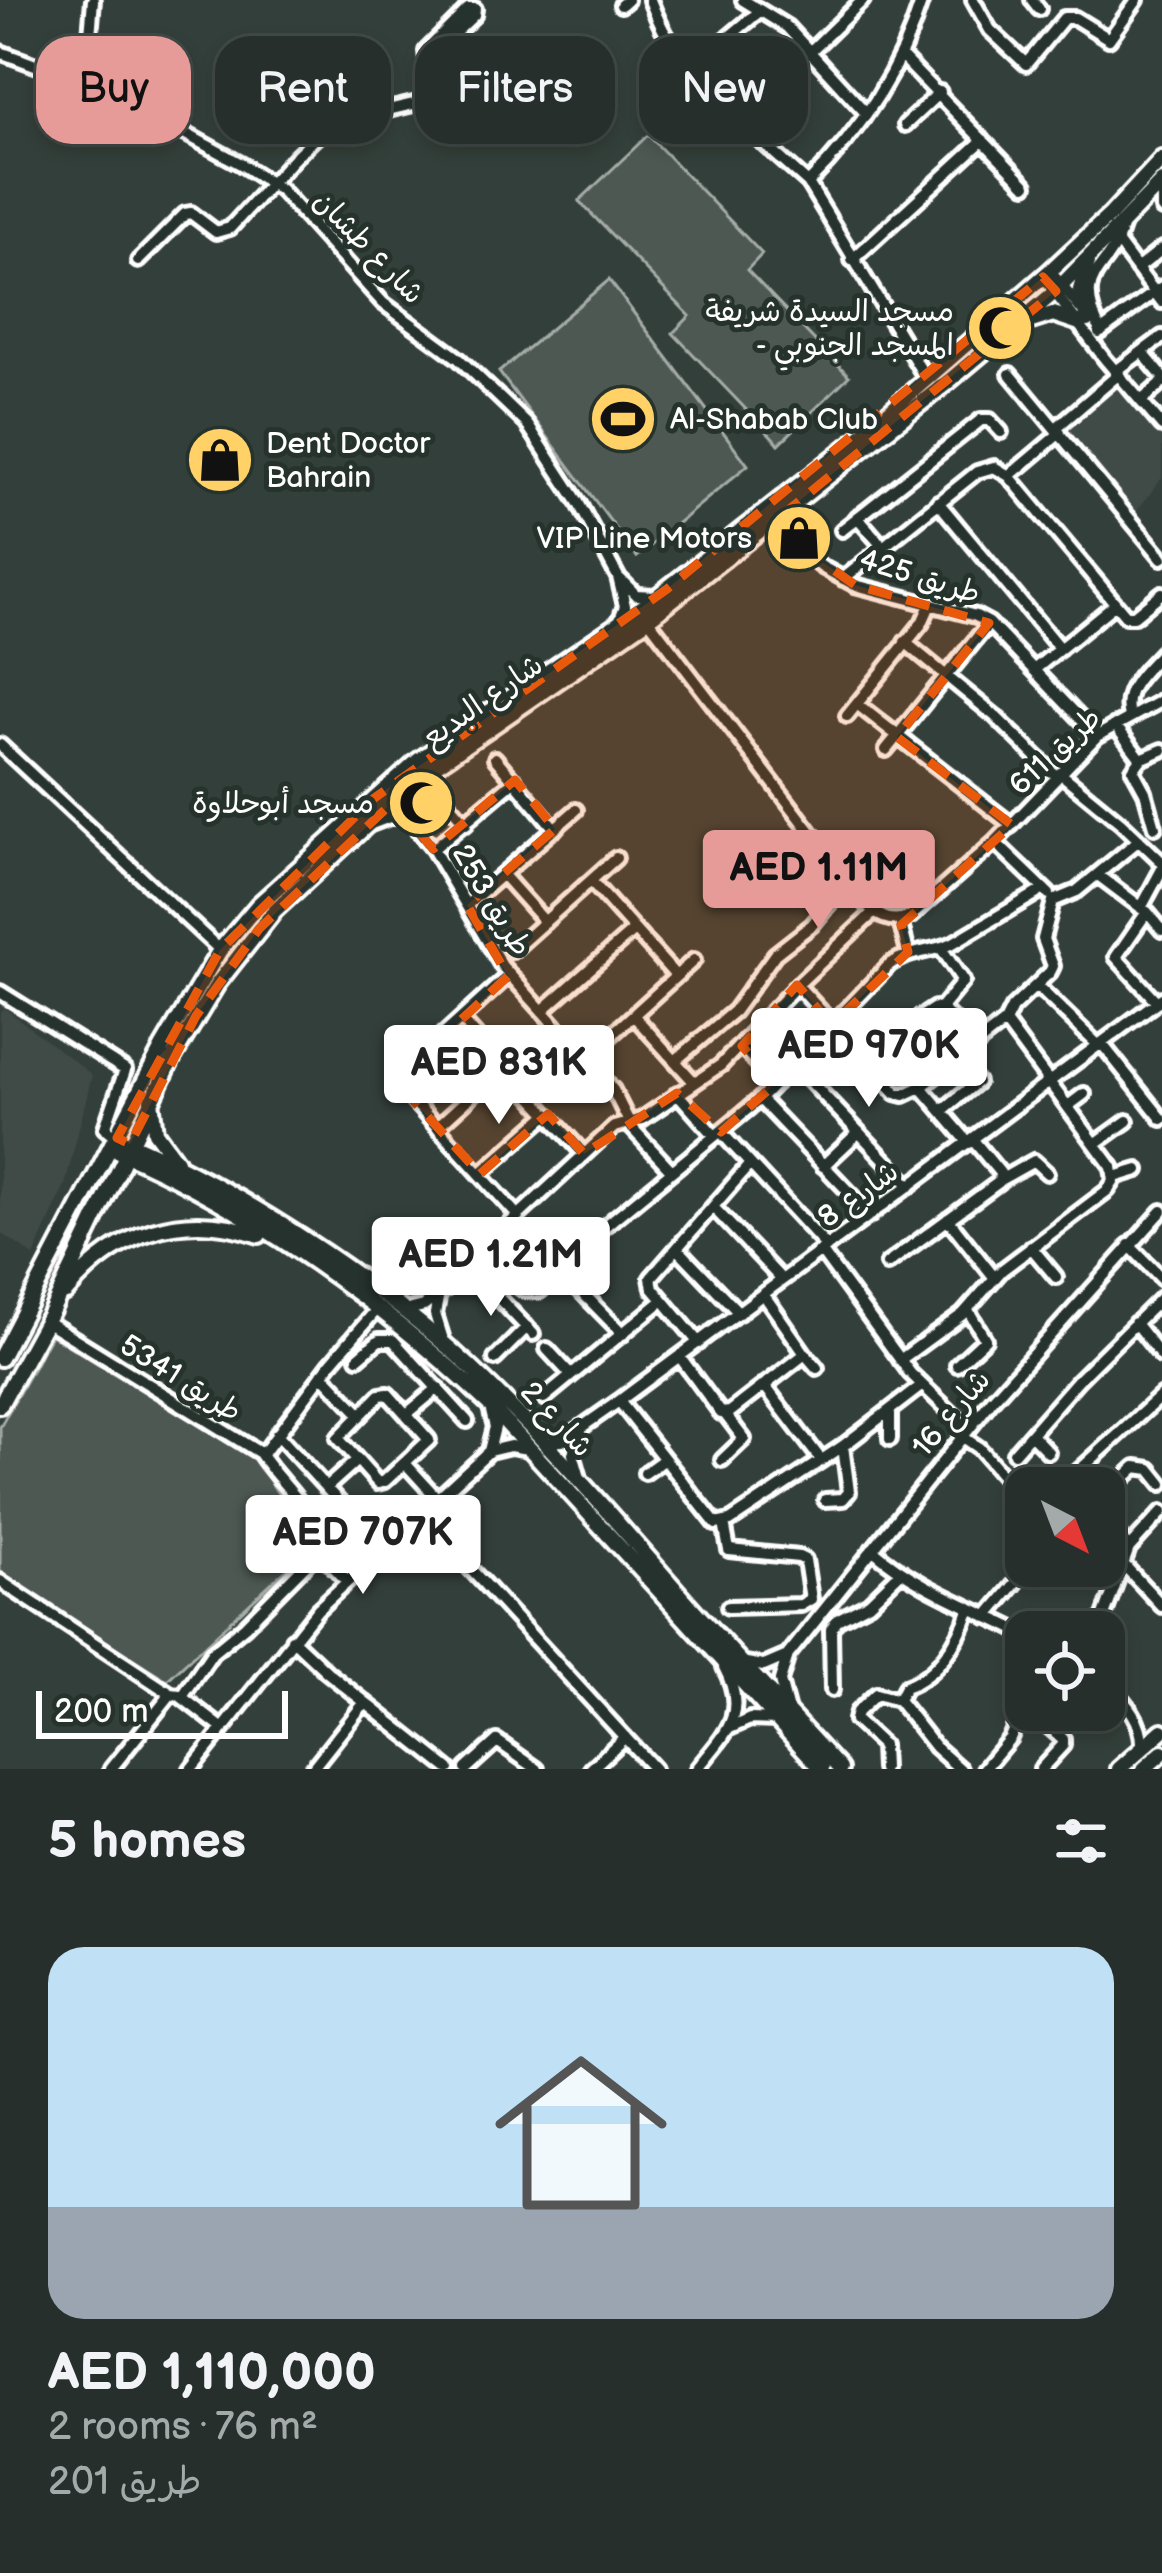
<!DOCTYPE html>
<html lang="en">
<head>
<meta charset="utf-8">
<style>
  body { margin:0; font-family:"Balsamiq Sans","Playpen Sans Arabic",sans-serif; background:#2e3734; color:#f1f3f6; height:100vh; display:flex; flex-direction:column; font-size:45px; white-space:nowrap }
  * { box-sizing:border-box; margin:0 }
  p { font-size:39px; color:#a4a9a9 }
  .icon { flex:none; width:66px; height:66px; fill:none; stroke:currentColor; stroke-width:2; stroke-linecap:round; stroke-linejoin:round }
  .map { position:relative; height:1769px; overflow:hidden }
  .side { display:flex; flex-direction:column; background:#262f2c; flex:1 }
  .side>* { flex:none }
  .top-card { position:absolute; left:36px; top:36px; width:1092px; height:108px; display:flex; gap:24px }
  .needle { width:78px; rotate:138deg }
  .controls { position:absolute; left:1005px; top:1467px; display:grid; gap:24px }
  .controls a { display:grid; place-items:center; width:120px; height:120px; border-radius:24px; background:#262f2c; box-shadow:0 6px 18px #0003,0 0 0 3px #424a48; font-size:60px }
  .scale { position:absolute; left:36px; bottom:30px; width:252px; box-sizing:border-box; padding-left:12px; border:6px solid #fff; border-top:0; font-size:33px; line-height:42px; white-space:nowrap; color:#fff; -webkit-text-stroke:9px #26332d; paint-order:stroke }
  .price { position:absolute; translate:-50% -102px; padding:0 27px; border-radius:12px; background:#fff; color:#222; font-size:39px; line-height:78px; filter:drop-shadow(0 3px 6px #0008) }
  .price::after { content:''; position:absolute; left:50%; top:72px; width:36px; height:27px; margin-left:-18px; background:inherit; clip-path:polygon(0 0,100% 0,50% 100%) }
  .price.selected { background:#e69b98; color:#111 }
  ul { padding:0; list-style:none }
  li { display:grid; align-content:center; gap:24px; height:636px; padding:0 48px }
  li+li { border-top:3px solid #424a48 }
  li span { display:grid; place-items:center; height:372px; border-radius:36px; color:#555 }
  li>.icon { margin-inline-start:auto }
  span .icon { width:216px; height:216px; fill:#fffc; stroke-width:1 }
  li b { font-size:51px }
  h2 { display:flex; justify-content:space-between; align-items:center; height:144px; padding:0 48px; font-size:51px }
  .chip { padding:0 42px; border-radius:36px; background:#262f2c; box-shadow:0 6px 18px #0003,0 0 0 3px #424a48; font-size:42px; line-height:108px }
  .chip.selected { background:#e69b98; color:#111 }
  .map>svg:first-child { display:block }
  .built { fill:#404c47 }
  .green { fill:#4d5853; stroke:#a6aca9; stroke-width:3 }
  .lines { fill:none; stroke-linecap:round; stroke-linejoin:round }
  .minor-casing { stroke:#fff; stroke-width:20 }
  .major-casing { stroke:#fff; stroke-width:22 }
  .minor { stroke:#26332d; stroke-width:10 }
  .major { stroke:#26332d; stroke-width:14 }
  .marked { fill:#e8590c; fill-opacity:0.2; stroke:#e8590c; stroke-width:9; stroke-dasharray:24 15; stroke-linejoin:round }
  .labels { text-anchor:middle; stroke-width:10; stroke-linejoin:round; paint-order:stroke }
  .street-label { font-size:30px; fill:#fff; stroke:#26332d }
  .poi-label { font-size:30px; fill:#fff; stroke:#26332d; text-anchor:end }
</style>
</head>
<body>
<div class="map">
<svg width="1162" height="1769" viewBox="0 0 1162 1769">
  <rect width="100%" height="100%" fill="#333f3a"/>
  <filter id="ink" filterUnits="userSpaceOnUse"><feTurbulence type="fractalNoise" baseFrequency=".00833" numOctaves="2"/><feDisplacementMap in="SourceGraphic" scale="24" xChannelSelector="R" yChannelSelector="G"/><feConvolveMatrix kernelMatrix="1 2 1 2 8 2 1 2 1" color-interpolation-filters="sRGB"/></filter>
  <g filter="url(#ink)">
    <!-- built -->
    <path class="built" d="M1117 386 1162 437V478L1135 513 1066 431Z
      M4 1008 92 1075 65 1185 34 1256 0 1232V1012Z"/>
    <!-- green -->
    <path class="green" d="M648 135 762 254 747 270 849 376 779 444 673 333 690 316 579 201Z
      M609 280 748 465 637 557 499 372Z
      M51 1335 256 1460 312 1545 167 1680 0 1575V1427Z"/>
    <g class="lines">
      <defs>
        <path id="minor" d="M650 0C659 23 670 51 694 61L707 55 760 11
          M743 0 787 27 866 113
          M863 0 754 106 746 121 752 133 808 183 927 380
          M973 0 990 30 1026 64 1064 18H1075L1109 39 1137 0
          M1032 0 1039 9
          M621 5 627 0
          M0 52 109 92 241 164 281 190 383 303 458 358 527 424 578 502 618 577 625 606 620 619
          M901 56 1026 185
          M427 60 426 51 468 9H475
          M86 82 93 0
          M427 102V60L474 15 475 9
          M905 125 940 92
          M808 183C860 132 900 70 922 0
          M1162 193V209
          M1118 243 1162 302
          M852 260 983 140
          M138 261 185 214 191 213 216 232 230 228 296 156 321 132 341 121 473 90 517 104
          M1137 269 1162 249
          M1050 271 1083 312
          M1043 277 1105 359 1162 426
          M1101 332C1071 270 1109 275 1122 227
          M1099 333 1162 287
          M1142 352 1162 376
          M1116 371 1162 337
          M1010 374 1162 558
          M1141 401 1162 383
          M1056 428 1119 374
          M1009 476 1060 433
          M938 502 1060 649
          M857 517 883 547
          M770 525 822 567 855 585 976 616 989 623 1097 736
          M842 530 981 420H990L1001 432
          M620 579 636 595 655 596
          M843 579 977 472 994 467 1009 476 1126 616H1134L1162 593
          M648 619 862 899C876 916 890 925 911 916L995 842 1097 736 1162 700
          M905 642 995 716 1056 776
          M1035 669 1115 604
          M857 704 1012 825
          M847 716 922 623 930 605
          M1129 716C1121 689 1145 671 1162 652
          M1115 725 1141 759
          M0 745 220 950
          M886 750 989 623
          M495 758 555 829
          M1060 773 1121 823 1162 862
          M401 794 404 812 433 849 502 966 613 1090 632 1128 671 1170
          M443 797 466 824
          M371 824 392 816 408 819
          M1155 827 1145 792 1133 770 1141 759 1162 750
          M995 842 1049 894
          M433 849 515 780
          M1098 875 1147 912 1162 930
          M504 876 545 922
          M592 882 676 976
          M467 905 576 810
          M1141 908 1162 869
          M1147 912 1116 957 1157 1002
          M900 921 908 952
          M512 951 616 858
          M509 975 407 1068 401 1081 408 1095 518 1216
          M797 985 896 1093 904 1095 921 1087 969 1143
          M1036 985 1099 1046
          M0 992 125 1070 105 1128 117 1138
          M940 1009 963 981 941 948
          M542 1011 633 931
          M634 1016 694 1082
          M766 1016 803 1056
          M461 1019 584 1154
          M1102 1044 1162 1119
          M742 1047 776 1083
          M859 1057 935 1008 944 1011 978 1045
          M586 1058 694 960
          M676 1060 734 1011 775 954 812 925 848 881
          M795 1065 910 1186
          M921 1087 1005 1022 1012 1008 1050 972 1053 966 1043 939 1053 901 1077 891 1139 840
          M677 1093 715 1136
          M760 1099 871 1215
          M1068 1106 1084 1094
          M942 1111 977 1082
          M437 1127 504 1066
          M721 1132 827 1247
          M1095 1144 1127 1121
          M823 1166 859 1132
          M480 1174 548 1114
          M1115 1177 1138 1170
          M1000 1180 1034 1161 1047 1173
          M714 1208 782 1280
          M948 1219 994 1277
          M1129 1245 1162 1279
          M1031 1247 1056 1277
          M677 1248 739 1313
          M821 1251 910 1373 968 1429
          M478 1253 614 1127 642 1119 721 1065 797 985 873 913
          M887 1264 999 1182 1000 1173 973 1140
          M494 1269 524 1290 540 1291 604 1227 760 1099 890 964C911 950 931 953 953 943L1044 889
          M562 1272 623 1334
          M438 1298 435 1314 444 1343
          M404 1311 424 1306 471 1269 533 1334
          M46 1321 260 1453 266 1450 330 1364 378 1308
          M1135 1323 1161 1356
          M699 1343 653 1288 651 1278 750 1164
          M547 1349 571 1375
          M805 1354 817 1368
          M680 1357 721 1413 730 1412 805 1354 764 1295
          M358 1358 379 1340H393L467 1421
          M495 1359 527 1327
          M900 1360 963 1314 1002 1270 1108 1190 1114 1181 1112 1167 1005 1022
          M957 1365 985 1339 968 1310
          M322 1374 360 1414
          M764 1385 821 1460
          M388 1394 429 1440 385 1481 378 1483 338 1438 380 1395Z
          M544 1398 663 1300
          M619 1401 716 1524 730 1521 843 1446 921 1386
          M890 1410V1439
          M408 1413 438 1388
          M277 1434 382 1549
          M1031 1434 1048 1452
          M963 1437 979 1448 1026 1503
          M545 1442 562 1441 619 1401 1162 998
          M489 1451 495 1427 490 1407
          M1014 1453 1078 1380 1162 1297
          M722 1460 744 1439 725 1414
          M405 1463 437 1498
          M645 1473 663 1460
          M580 1478 573 1454 582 1428
          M326 1488 356 1461
          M1060 1488 1162 1395
          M1104 1497 1136 1467 1150 1469 1162 1484
          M825 1500 843 1499 849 1492 843 1446
          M420 1514 654 1769
          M1104 1518 1129 1548
          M724 1523 729 1550 799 1557 805 1560 811 1599 801 1605 728 1607
          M872 1549C918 1589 972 1607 1026 1635
          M319 1551 347 1581
          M1123 1564 1162 1606
          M0 1581 171 1694
          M987 1617 1030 1566
          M1098 1632 1129 1548 1162 1512
          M292 1639 327 1672 449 1769
          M740 1662 764 1666 785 1657
          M1104 1680C1123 1700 1144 1719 1142 1748
          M832 1690 831 1629 837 1620 869 1603 900 1573
          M182 1697 212 1653 245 1626 319 1551C322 1514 278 1483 260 1453
          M898 1700 905 1687C937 1676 959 1641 969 1610
          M1030 1710 1063 1739V1745L1041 1769
          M788 1711 780 1681 788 1655 993 1399 1162 1211
          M730 1728 750 1719 777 1720
          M111 1769 171 1694 179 1695 223 1729
          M191 1769 318 1609 489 1451 510 1446 528 1449
          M312 1769 365 1702
          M466 1769 497 1741 537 1769
          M591 1769 625 1737
          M697 1769C726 1733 749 1714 724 1667
          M883 1769 882 1745 855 1720 857 1712 876 1694 898 1700 935 1747 960 1769
          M984 1769 1010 1738 1024 1705 1026 1658"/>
        <path id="major" d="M1088 320 1080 290 1088 262
          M1025 323 1053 314 1080 323
          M151 1100 155 1132 176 1161
          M124 1141C238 1189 377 1281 468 1365 548 1440 619 1525 691 1607 740 1662 791 1715 840 1769
          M120 1152C252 1209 385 1305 489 1404L822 1769
          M66 1292C116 1232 183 1208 259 1235
          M0 1358 163 1046 220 950 258 905 419 760 650 602 859 438 1050 271 1111 214 1162 159
          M0 1405 52 1310 173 1057 217 984 275 910 420 776 648 619 949 381 1056 291 1162 182
          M1119 1769 1162 1731
          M1144 1769 1162 1753"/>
      </defs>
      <!-- minor casing -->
      <use href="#minor" class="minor-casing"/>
      <!-- major casing -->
      <use href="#major" class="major-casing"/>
      <!-- minor -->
      <use href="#minor" class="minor"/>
      <!-- major -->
      <use href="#major" class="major"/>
    </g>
  </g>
  <!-- marked area -->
  <path class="marked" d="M1043 277 1056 291 770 525 855 585 989 623 897 737 1012 825 901 925 908 952 832 1025 797 985 742 1046 776 1083 721 1132 677 1093 584 1154 548 1114 480 1174 408 1095 402 1075 508 976 467 905 555 829 515 780 433 849 394 801 259 929 196 1016 130 1144 117 1138 220 950 373 799 667 589Z"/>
  <!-- icons -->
  <defs>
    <symbol id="mosque-disc" viewBox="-11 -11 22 22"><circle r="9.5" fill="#ffd166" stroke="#26332d"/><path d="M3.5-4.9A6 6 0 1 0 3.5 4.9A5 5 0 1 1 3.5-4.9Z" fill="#111"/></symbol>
    <symbol id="stadium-disc" viewBox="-11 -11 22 22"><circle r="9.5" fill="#ffd166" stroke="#26332d"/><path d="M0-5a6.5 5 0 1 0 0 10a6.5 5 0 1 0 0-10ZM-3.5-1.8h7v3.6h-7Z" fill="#111"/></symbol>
    <symbol id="shop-disc" viewBox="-11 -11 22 22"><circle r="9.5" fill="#ffd166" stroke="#26332d"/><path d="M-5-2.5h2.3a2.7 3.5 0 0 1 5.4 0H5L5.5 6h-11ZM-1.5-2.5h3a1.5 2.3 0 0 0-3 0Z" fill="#111"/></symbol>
  </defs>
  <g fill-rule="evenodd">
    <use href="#mosque-disc" x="962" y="290" width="76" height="76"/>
    <use href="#stadium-disc" x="585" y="381" width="76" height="76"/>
    <use href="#shop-disc" x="182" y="422" width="76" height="76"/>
    <use href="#shop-disc" x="761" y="500" width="76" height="76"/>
    <use href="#mosque-disc" x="383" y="765" width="76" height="76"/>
  </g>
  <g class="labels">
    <!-- street labels -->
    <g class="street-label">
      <text transform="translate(369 247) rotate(46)" y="10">شارع طشان</text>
      <text transform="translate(920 576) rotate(17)" y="10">طريق 425</text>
      <text transform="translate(482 701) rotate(-35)" y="10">شارع البديع</text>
      <text transform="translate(1055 751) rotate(-43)" y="10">طريق 611</text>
      <text transform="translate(492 900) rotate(59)" y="10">طريق 253</text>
      <text transform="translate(858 1194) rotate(-36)" y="10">شارع 8</text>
      <text transform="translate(181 1378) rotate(32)" y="10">طريق 5341</text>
      <text transform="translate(951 1413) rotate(-50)" y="10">شارع 16</text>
      <text transform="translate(557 1419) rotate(47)" y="10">شارع 2</text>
    </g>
    <!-- poi labels -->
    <g class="poi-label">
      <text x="954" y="321">مسجد السيدة شريفة<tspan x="954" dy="34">- المسجد الجنوبي</tspan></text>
      <text x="670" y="429" text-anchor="start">Al-Shabab Club</text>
      <text x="266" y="453" text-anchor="start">Dent Doctor<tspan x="266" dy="34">Bahrain</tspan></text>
      <text x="752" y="548">VIP Line Motors</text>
      <text x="374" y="813">مسجد أبوحلاوة</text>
    </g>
  </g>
</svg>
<div class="controls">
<a><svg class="needle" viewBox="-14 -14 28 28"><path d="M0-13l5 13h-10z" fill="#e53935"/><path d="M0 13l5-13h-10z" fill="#a4a9a9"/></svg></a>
<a><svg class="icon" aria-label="locate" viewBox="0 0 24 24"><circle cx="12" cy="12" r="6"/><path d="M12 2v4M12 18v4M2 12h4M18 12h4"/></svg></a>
</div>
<div class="scale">200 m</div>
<b class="price selected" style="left:819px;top:932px">AED 1.11M</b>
<b class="price" style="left:869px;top:1110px">AED 970K</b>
<b class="price" style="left:499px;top:1127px">AED 831K</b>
<b class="price" style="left:491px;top:1319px">AED 1.21M</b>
<b class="price" style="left:363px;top:1597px">AED 707K</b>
<div class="top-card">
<a class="chip selected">Buy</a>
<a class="chip">Rent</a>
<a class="chip">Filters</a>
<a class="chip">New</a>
</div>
</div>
<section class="side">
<h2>5 homes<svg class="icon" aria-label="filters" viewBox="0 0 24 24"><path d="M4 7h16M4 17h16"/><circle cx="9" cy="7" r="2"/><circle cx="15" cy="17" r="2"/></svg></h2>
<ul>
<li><span style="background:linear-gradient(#bfe0f5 70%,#9aa5b1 0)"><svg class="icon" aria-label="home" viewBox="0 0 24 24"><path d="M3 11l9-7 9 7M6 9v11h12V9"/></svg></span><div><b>AED 1,110,000</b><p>2 rooms · 76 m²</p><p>طريق 201</p></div></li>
</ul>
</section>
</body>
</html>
